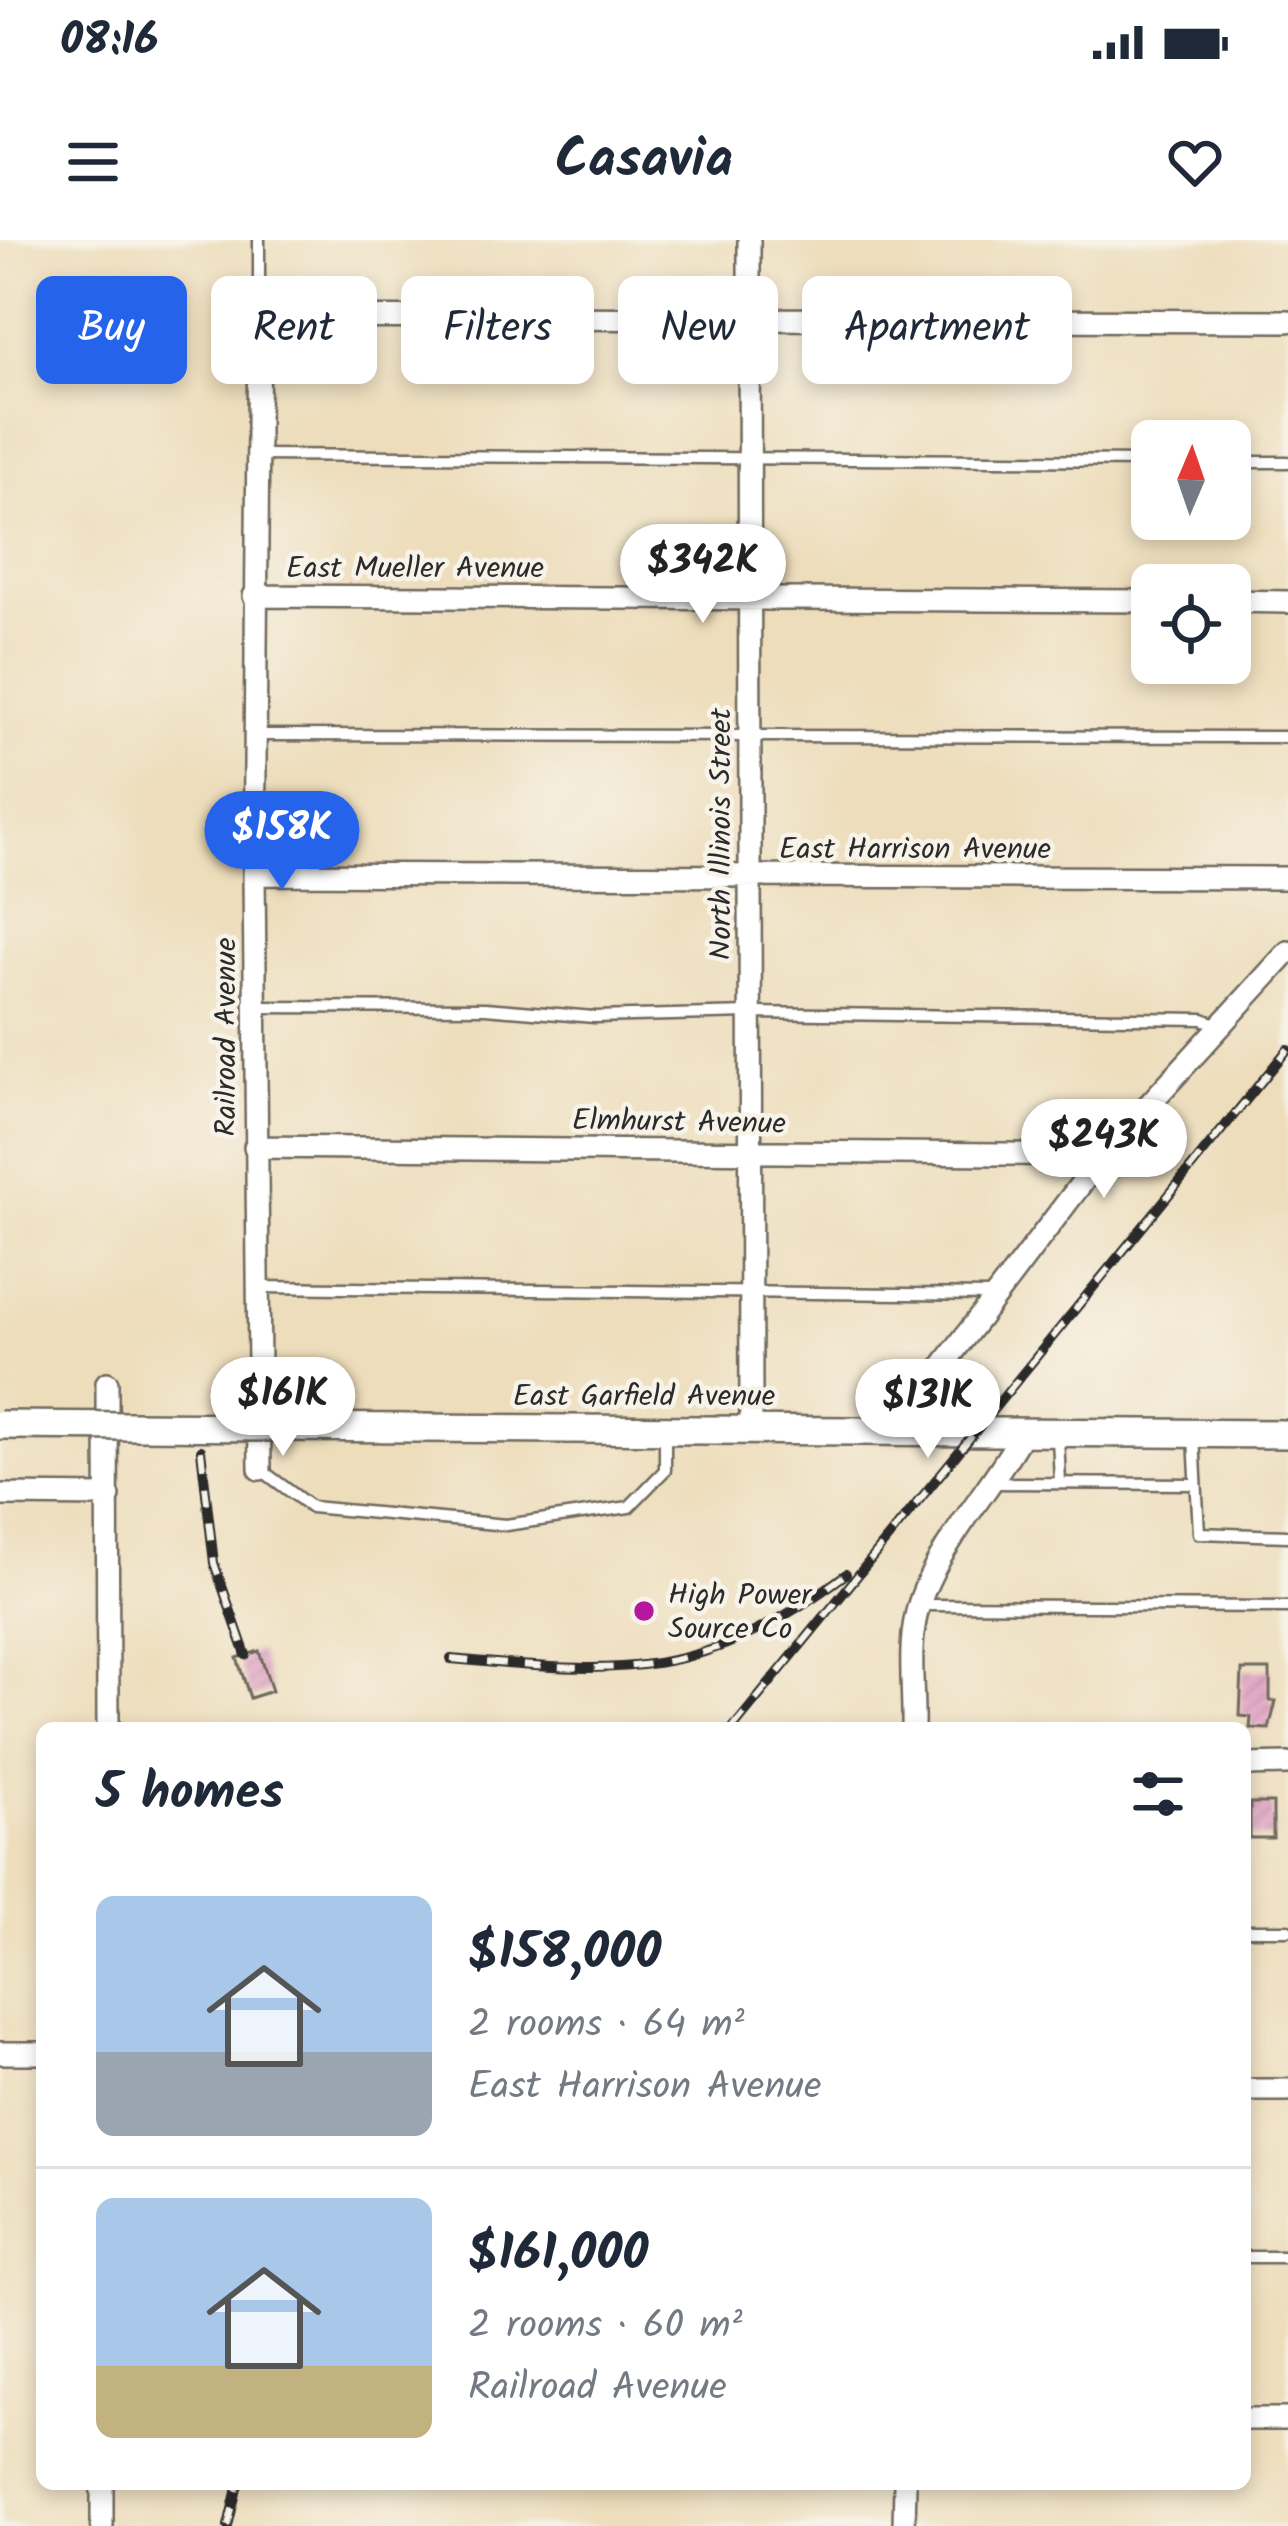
<!DOCTYPE html>
<html lang="en">
<head>
<meta charset="utf-8">
<style>
  body { margin:0; font-family:Kalam,sans-serif; background:#f2f2f3; color:#1f2937; height:100vh; display:flex; flex-direction:column; font-size:45px; white-space:nowrap }
  * { box-sizing:border-box; margin:0 }
  p { font-size:39px; color:#747a83 }
  .icon { flex:none; width:66px; height:66px; fill:none; stroke:currentColor; stroke-width:2; stroke-linecap:round; stroke-linejoin:round }
  .map { position:relative; flex:1; overflow:hidden }
  .side { position:absolute; left:36px; top:1482px; width:1215px; height:768px; display:flex; flex-direction:column; background:#fff; border-radius:18px; box-shadow:0 6px 18px #0003 }
  .side>* { flex:none }
  .top-card { position:absolute; left:36px; top:36px; width:1218px; height:108px; display:flex; gap:24px }
  .needle { width:78px; rotate:2deg }
  .tools { position:absolute; left:1131px; top:180px; display:grid; gap:24px }
  .tools a { display:grid; place-items:center; width:120px; height:120px; border-radius:18px; background:#fff; box-shadow:0 6px 18px #0003; font-size:60px }
  .price { position:absolute; translate:-50% -102px; padding:0 27px; border-radius:42px; background:#fff; color:#222; font-size:39px; line-height:78px; filter:drop-shadow(0 3px 6px #0008) }
  .price::after { content:''; position:absolute; left:50%; top:72px; width:36px; height:27px; margin-left:-18px; background:inherit; clip-path:polygon(0 0,100% 0,50% 100%) }
  .price.current { background:#2563eb; color:#fff }
  ul { padding:0; list-style:none }
  li { display:flex; align-items:center; gap:36px; height:300px; padding:0 60px }
  li+li { border-top:3px solid #e0e1e3 }
  li span { display:grid; place-items:center; flex:none; width:336px; height:240px; border-radius:18px; color:#555 }
  li>.icon { margin-inline-start:auto }
  span .icon { width:144px; height:144px; fill:#fffc; stroke-width:1 }
  li b { font-size:51px }
  h2 { display:flex; justify-content:space-between; align-items:center; height:144px; padding:0 60px; font-size:51px }
  .tag { padding:0 42px; border-radius:18px; background:#fff; box-shadow:0 6px 18px #0003; font-size:42px; line-height:108px }
  .tag.current { background:#2563eb; color:#fff }
  .status { display:flex; justify-content:space-between; align-items:center; height:84px; padding:0 60px; background:#fff; direction:ltr }
  .status svg { height:33px; fill:currentColor }
  header { display:flex; justify-content:space-between; align-items:center; height:156px; padding:0 60px; background:#fff; font-size:54px; font-weight:800 }
  .map>svg:first-child { display:block }
  .building { fill:url(#building-hatch) }
  .lines { fill:none; stroke-linecap:round; stroke-linejoin:round }
  .service-casing { stroke:#6f695d; stroke-width:15 }
  .minor-casing { stroke:#6f695d; stroke-width:26 }
  .tertiary-casing { stroke:#6f695d; stroke-width:32 }
  .service { stroke:#fff; stroke-width:10 }
  .minor { stroke:#fff; stroke-width:21 }
  .tertiary { stroke:#fff; stroke-width:27 }
  .rail-casing { stroke:#2b2b2b; stroke-width:10 }
  .rail { stroke:#f7f3e8; stroke-width:6; stroke-dasharray:18; stroke-linecap:butt }
  .tertiary-bridge-casing { stroke:#6f695d; stroke-width:32; stroke-linecap:butt }
  .tertiary-bridge { stroke:#fff; stroke-width:27 }
  .poi-dot { fill:#b5179e; stroke:#f7f3e8; stroke-width:4.5 }
  .labels { text-anchor:middle; stroke-width:9; stroke-linejoin:round; paint-order:stroke }
  .street-label { font-size:30px; fill:#2b2b2b; stroke:#f7f3e8 }
  .poi-label { font-size:30px; fill:#2b2b2b; stroke:#f7f3e8; text-anchor:start }
</style>
</head>
<body>
<div class="status"><b>08:16</b><svg viewBox="0 0 49 12"><path d="M0 12V9h3v3zM5 12V6h3v6zM10 12V3h3v9zM15 12V0h3v12zM26 1h20v11H26zM47 4h2v5h-2z"/></svg></div>
<header><svg class="icon" aria-label="menu" viewBox="0 0 24 24"><path d="M4 6h16M4 12h16M4 18h16"/></svg>Casavia<svg class="icon" aria-label="heart" viewBox="0 0 24 24"><path d="M12 20l-8-8c-3-5 5-10 8-4 3-6 11-1 8 4z"/></svg></header>
<div class="map">
<svg width="1288" height="2286" viewBox="0 0 1288 2286">
  <defs>
    <pattern id="building-hatch" width="6" height="6" patternUnits="userSpaceOnUse" patternTransform="scale(3)"><rect width="6" height="6" fill="#df9ac0"/><path d="M-1 1l2-2M0 6l6-6M5 7l2-2" fill="none" stroke="#b57e9c"/></pattern>
  </defs>
  <rect width="100%" height="100%" fill="#f7f3e8"/>
  <filter id="ink" filterUnits="userSpaceOnUse"><feTurbulence type="fractalNoise" baseFrequency=".00833" numOctaves="2"/><feDisplacementMap in="SourceGraphic" scale="24" xChannelSelector="R" yChannelSelector="G"/><feConvolveMatrix kernelMatrix="1 2 1 2 8 2 1 2 1" color-interpolation-filters="sRGB"/></filter>
  <filter id="wash" filterUnits="userSpaceOnUse"><feTurbulence type="fractalNoise" baseFrequency=".004" numOctaves="4" result="noise"/><feDisplacementMap in="SourceGraphic" scale="48" xChannelSelector="R" yChannelSelector="G"/><feGaussianBlur stdDeviation="2.7" result="paint"/><feColorMatrix in="noise" values="0 0 0 0 0 0 0 0 0 0 0 0 0 0 0 0 0 1.4 0 .05"/><feComposite in="paint" operator="in"/></filter>
  <g filter="url(#wash)">
    <rect width="100%" height="100%" fill="#edddbb"/>
    <g id="blocks">
      <!-- building -->
      <path class="building" d="M259 1411 272 1451 250 1458 237 1418Z
        M1242 1430H1270V1461H1276L1269 1489 1250 1488 1251 1477 1240 1476Z
        M1250 1563H1273V1598H1250Z"/>
    </g>
  </g>
  <g filter="url(#ink)">
    <use href="#blocks" fill-opacity="0" stroke="#6f695d" stroke-width="3"/>
    <g class="lines">
      <defs>
        <path id="service" d="M259 0V77
          M257 215 1152 221
          M1230 222H1288
          M254 495 1288 497
          M254 767 485 768 594 777 750 773 1203 779 1221 786
          M257 1047 992 1055
          M1058 1196 1060 1243
          M1194 1197 1199 1293 1288 1296
          M260 1229 311 1267 506 1285 629 1267 665 1230V1189
          M995 1243 1196 1244
          M920 1365 1288 1367
          M1245 1690H1288
          M1245 2017H1288"/>
        <path id="minor" d="M749 0 751 1188
          M254 356 1152 361
          M1230 361 1288 362
          M254 634 1288 638
          M255 907 1103 915
          M107 1143 108 1488
          M894 1190 1103 915 1288 712
          M260 1229 254 634 259 77 1288 81
          M0 1255 109 1256
          M913 1488C914 1453 908 1411 916 1376 929 1315 992 1249 1023 1192
          M1245 1525 1288 1524
          M0 1813H42
          M1245 1850H1288
          M1245 2179H1288
          M102 2286V2244
          M904 2286 905 2244"/>
        <path id="tertiary" d="M567 1189 1288 1194"/>
      </defs>
      <!-- service casing -->
      <use href="#service" class="service-casing"/>
      <!-- minor casing -->
      <use href="#minor" class="minor-casing"/>
      <!-- tertiary casing -->
      <use href="#tertiary" class="tertiary-casing"/>
      <!-- service -->
      <use href="#service" class="service"/>
      <!-- minor -->
      <use href="#minor" class="minor"/>
      <!-- tertiary -->
      <use href="#tertiary" class="tertiary"/>
      <defs>
        <path id="rail" d="M201 1210 214 1323 246 1415
          M451 1419C622 1435 704 1441 846 1334
          M733 1488 1288 809
          M228 2286 238 2244"/>
      </defs>
      <!-- rail casing -->
      <use href="#rail" class="rail-casing"/>
      <!-- rail -->
      <use href="#rail" class="rail"/>
      <defs>
        <path id="tertiary-bridge" d="M0 1185 567 1189"/>
      </defs>
      <!-- tertiary-bridge casing -->
      <use href="#tertiary-bridge" class="tertiary-bridge-casing"/>
      <!-- tertiary-bridge -->
      <use href="#tertiary-bridge" class="tertiary-bridge"/>
    </g>
  </g>
  <!-- markers -->
  <circle class="poi-dot" cx="644" cy="1371" r="12"/>
  <g class="labels">
    <!-- street labels -->
    <g class="street-label">
      <text x="415" y="337">East Mueller Avenue</text>
      <text transform="translate(720 594) rotate(-90)" y="10">North Illinois Street</text>
      <text x="915" y="618">East Harrison Avenue</text>
      <text transform="translate(225 797) rotate(-90)" y="10">Railroad Avenue</text>
      <text transform="translate(679 881) rotate(1)" y="10">Elmhurst Avenue</text>
      <text x="644" y="1165">East Garfield Avenue</text>
    </g>
    <!-- poi labels -->
    <g class="poi-label">
      <text x="668" y="1364">High Power<tspan x="668" dy="34">Source Co</tspan></text>
    </g>
  </g>
</svg>
<div class="tools">
<a><svg class="needle" viewBox="-14 -14 28 28"><path d="M0-13l5 13h-10z" fill="#e53935"/><path d="M0 13l5-13h-10z" fill="#747a83"/></svg></a>
<a><svg class="icon" aria-label="locate" viewBox="0 0 24 24"><circle cx="12" cy="12" r="6"/><path d="M12 2v4M12 18v4M2 12h4M18 12h4"/></svg></a>
</div>
<b class="price" style="left:703px;top:386px">$342K</b>
<b class="price current" style="left:282px;top:653px">$158K</b>
<b class="price" style="left:1104px;top:961px">$243K</b>
<b class="price" style="left:283px;top:1219px">$161K</b>
<b class="price" style="left:928px;top:1221px">$131K</b>
<div class="top-card">
<a class="tag current">Buy</a>
<a class="tag">Rent</a>
<a class="tag">Filters</a>
<a class="tag">New</a>
<a class="tag">Apartment</a>
</div>
<section class="side">
<h2>5 homes<svg class="icon" aria-label="filters" viewBox="0 0 24 24"><path d="M4 7h16M4 17h16"/><circle cx="9" cy="7" r="2"/><circle cx="15" cy="17" r="2"/></svg></h2>
<ul>
<li><span style="background:linear-gradient(#a9c7e8 65%,#9aa5b1 0)"><svg class="icon" aria-label="home" viewBox="0 0 24 24"><path d="M3 11l9-7 9 7M6 9v11h12V9"/></svg></span><div><b>$158,000</b><p>2 rooms · 64 m²</p><p>East Harrison Avenue</p></div></li>
<li><span style="background:linear-gradient(#a9c7e8 70%,#c2b280 0)"><svg class="icon" aria-label="home" viewBox="0 0 24 24"><path d="M3 11l9-7 9 7M6 9v11h12V9"/></svg></span><div><b>$161,000</b><p>2 rooms · 60 m²</p><p>Railroad Avenue</p></div></li>
</ul>
</section>
</div>
</body>
</html>
